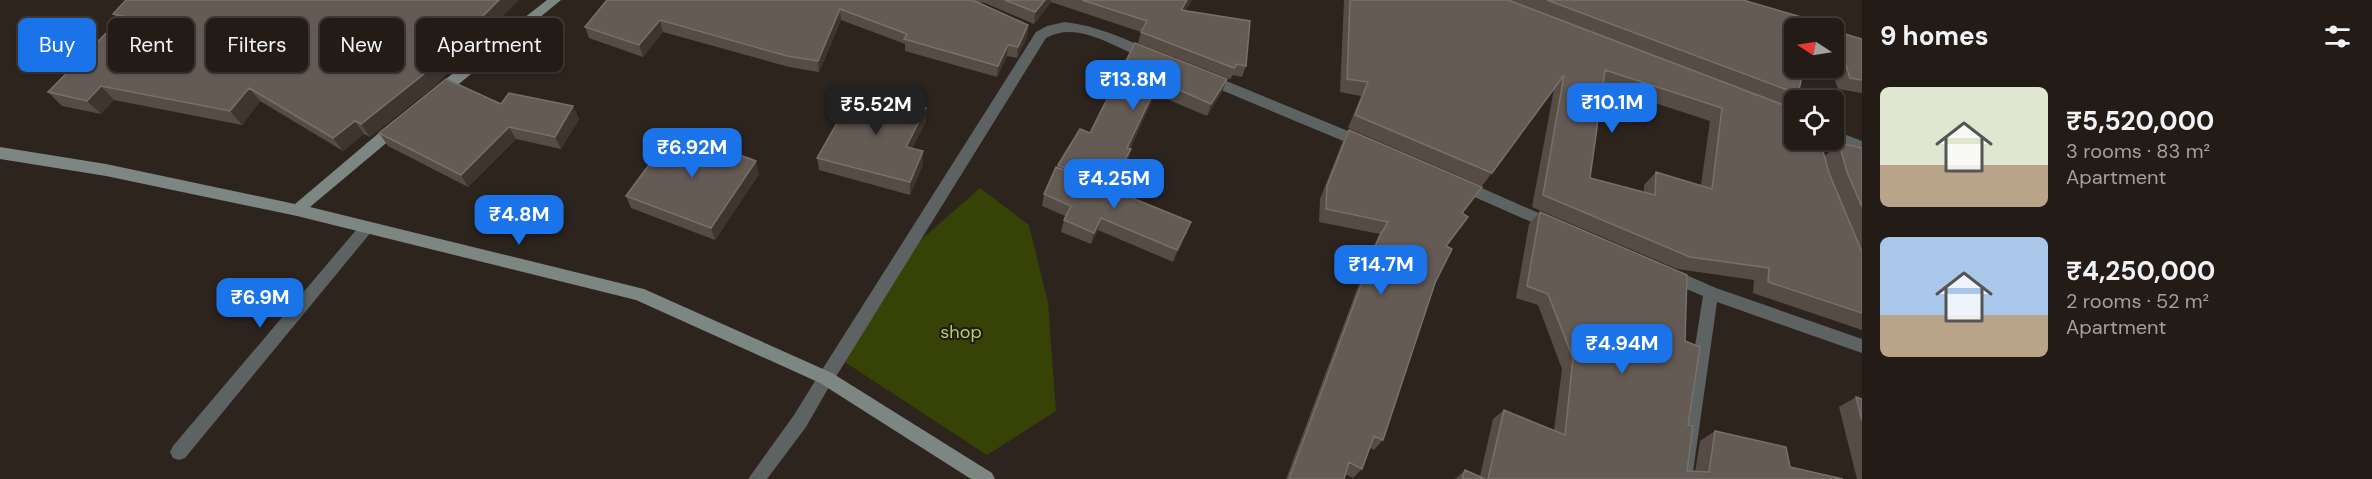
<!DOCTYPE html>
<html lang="en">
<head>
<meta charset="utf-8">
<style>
  body { margin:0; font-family:"DM Sans",sans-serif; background:#2e2823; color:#f1f3f6; height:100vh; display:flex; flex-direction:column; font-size:22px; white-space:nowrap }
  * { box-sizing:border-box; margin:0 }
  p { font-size:20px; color:#a2a1a1 }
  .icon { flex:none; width:33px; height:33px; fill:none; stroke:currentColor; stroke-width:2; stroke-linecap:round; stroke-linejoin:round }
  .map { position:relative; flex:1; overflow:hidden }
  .side { display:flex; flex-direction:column; background:#221b16; width:510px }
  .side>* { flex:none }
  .banner { position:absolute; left:18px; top:18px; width:570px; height:54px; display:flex; gap:12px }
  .needle { width:39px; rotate:282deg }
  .buttons { position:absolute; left:1784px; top:18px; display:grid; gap:12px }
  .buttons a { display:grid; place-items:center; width:60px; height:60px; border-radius:9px; background:#221b16; box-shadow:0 2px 4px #0004,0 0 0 2px #3f3935; font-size:30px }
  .price { position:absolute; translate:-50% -51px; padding:0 14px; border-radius:12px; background:#1a73e8; color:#fff; font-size:20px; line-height:39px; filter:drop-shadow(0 2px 3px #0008) }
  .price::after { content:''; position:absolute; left:50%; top:36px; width:18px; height:14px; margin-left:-9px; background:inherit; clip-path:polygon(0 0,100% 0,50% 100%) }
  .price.selected { background:#222; color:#fff }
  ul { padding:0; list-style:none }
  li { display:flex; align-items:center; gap:18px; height:150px; padding:0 18px }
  li span { display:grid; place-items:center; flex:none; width:168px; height:120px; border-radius:9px; color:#555 }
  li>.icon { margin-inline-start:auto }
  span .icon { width:72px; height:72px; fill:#fffc; stroke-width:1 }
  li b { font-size:26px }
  h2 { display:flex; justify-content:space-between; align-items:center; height:72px; padding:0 18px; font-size:26px }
  .tag { padding:0 21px; border-radius:9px; background:#221b16; box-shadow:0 2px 4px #0004,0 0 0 2px #3f3935; font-size:21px; line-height:54px }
  .tag.selected { background:#1a73e8; color:#fff }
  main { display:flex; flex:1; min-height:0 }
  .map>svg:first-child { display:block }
  .green { fill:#374306 }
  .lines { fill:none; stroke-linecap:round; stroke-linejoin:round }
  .lane { fill:#5d6362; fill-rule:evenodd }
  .street { fill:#5d6362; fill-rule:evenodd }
  .secondary { fill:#7c8683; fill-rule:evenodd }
  .wall { fill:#564c45; fill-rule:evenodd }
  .shaded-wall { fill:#3f352f }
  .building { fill:#655b55; stroke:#787069; stroke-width:1.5; fill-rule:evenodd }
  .labels { text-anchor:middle; stroke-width:4.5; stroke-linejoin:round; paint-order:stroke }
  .park-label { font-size:18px; fill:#b4d05d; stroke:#231b15 }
</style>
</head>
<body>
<main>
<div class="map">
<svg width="1862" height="479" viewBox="0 0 1862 479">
  <rect width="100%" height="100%" fill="#2d241e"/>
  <!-- green -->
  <path class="green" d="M980 188 1029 225 1048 303 1056 411 987 455 837 357 906 253Z"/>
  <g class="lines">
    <!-- lane -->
    <path class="lane" d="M826 371 832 373 834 378 806 427 767 479H748L794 415 820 373Z"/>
    <!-- street -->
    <path class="street" d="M1065 22C1098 26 1126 39 1156 53L1158 56 1151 61C1118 51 1080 19 1046 38L832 383 826 385 820 383 818 378 820 373 1036 32 1047 26Z
      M1207 73 1370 140 1372 144 1365 149 1360 148 1202 82 1200 78 1202 74Z
      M1833 130 1862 141V152L1830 140H1833Z
      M1459 178 1557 221 1559 225 1557 229H1547L1454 188 1452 184 1454 180Z
      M367 221 372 223 374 227 372 231 185 458 179 460 173 458 170 452 173 446 362 223Z
      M1668 267 1716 288 1862 339V353L1717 302 1692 479H1674L1703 296 1663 279 1660 274 1663 269Z"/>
    <!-- secondary -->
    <path class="secondary" d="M547 0H561L443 97H433L431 93 433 89Z
      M398 120 405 125 403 129 310 207 644 289 832 373 992 473 995 479H971L820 383 636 300 297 216 106 176 0 159V147L106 164 295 204 393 121Z"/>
  </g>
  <!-- wall -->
  <path class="wall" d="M126 0 437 84 370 137 364 134 343 151 260 101 242 125 114 100 101 114 62 106 48 92 119 21 113 14Z
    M607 0H1192L1185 11 1246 66 1242 77 1233 75 1230 79 1138 43 1141 32 1051 2 1034 24 985 3 978 2 1028 25 1027 37 1017 58 1007 56 997 77 905 51V44L841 20 819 72 789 67 663 32 643 57 589 38 585 27Z
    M1344 0H1743L1798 94 1786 106 1794 140 1825 156 1839 143 1862 148V330L1753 293 1754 280 1677 269 1532 207 1554 89 1482 186 1348 128 1361 96 1340 92ZM1603 86 1710 121 1701 185 1656 172 1644 185V192L1590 178Z
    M1835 31 1862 39V93L1838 89 1831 68H1833V33Z
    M1135 43 1227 79 1222 92 1207 116 1155 94 1130 149 1128 162 1112 190 1191 222 1186 234 1173 262 1098 230 1091 244 1061 232 1065 216 1042 206 1044 194 1058 165 1090 133Z
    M573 106 579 119 561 149 516 139 468 187 388 146 379 133Z
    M926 121 912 148 923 164 910 195 819 170 817 158Z
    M1349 130 1462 213 1446 246 1435 283 1383 440 1374 450 1370 448 1362 469 1353 478 1345 474 1344 479H1286L1372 249 1380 234 1319 222 1320 199 1342 143Z
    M759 174 715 240 631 208 626 196Z
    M1540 212 1685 341 1688 425 1687 471 1695 472 1700 441 1715 431 1790 467 1843 479H1455L1465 470 1480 476 1493 419 1504 410 1554 430 1562 369 1538 305 1516 298 1529 224Z
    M1856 397 1862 399V479H1857L1839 407Z"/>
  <!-- shaded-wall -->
  <path class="shaded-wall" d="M499 0H519L437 84 370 137 361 124Z
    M1045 0H1051V2L1034 24 1035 12Z
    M1187 0H1192L1178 21 1181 10Z
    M840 9 841 20 819 72 818 61Z
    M660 20 663 32 643 57 639 45Z
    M1028 25 1027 37 1017 58 1018 47Z
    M1008 45 1007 56 997 77 998 66Z
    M1227 79 1222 92 1207 116 1211 104Z
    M1159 81 1155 94 1124 161 1127 148Z
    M101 86 114 100 101 114 87 101Z
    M249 88 260 101 242 125 230 111Z
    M573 106 579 119 561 149 555 137Z
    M926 108V121L907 159 906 147Z
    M355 121 364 134 343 151 333 138Z
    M509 127 516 139 468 187 461 175Z
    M1131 149 1128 162 1108 199 1110 187Z
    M923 151V164L910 195V182Z
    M756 161 759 174 715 240 711 228Z
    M1101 218 1098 230 1091 244 1094 233Z
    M1191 222 1186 234 1173 262 1177 250Z"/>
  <!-- building -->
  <path class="building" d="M126 0H499L429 70 361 124 355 121 333 138 249 88 230 111 101 86 87 101 48 92 123 16 113 14Z
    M607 0H971L977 2 1028 25 1018 47 1008 45 998 66 904 39 907 34 840 9 818 61 787 56 660 20 639 45 585 27Z
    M1005 0H1045L1035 12Z
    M1082 0H1187L1181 10 1250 21 1246 66 1237 64 1234 68 1141 32 1147 21Z
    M1350 0H1508L1794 109V140H1820L1829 173 1862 252V313L1768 282 1769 268 1690 257 1543 195 1564 75 1492 173 1355 115 1368 82 1347 79ZM1605 70 1722 108 1712 189 1656 172 1655 195 1590 178Z
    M1547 0H1743L1815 21 1813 28H1794V68H1804L1798 94Z
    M1835 31 1862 39V80L1850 78Z
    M1135 43 1227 79 1211 104 1159 81 1127 148 1131 149 1110 187 1058 165 1080 129 1090 133Z
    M446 79 501 104 509 93 573 106 555 137 509 127 461 175 379 133Z
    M857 88 926 108 906 147 923 151 910 182 817 158Z
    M1349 130 1482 187 1462 213 1468 217 1446 246 1452 249 1435 283 1383 440 1374 436 1362 469 1349 462 1344 479H1289L1379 237 1388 222 1326 209 1327 186Z
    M674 131 756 161 711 228 626 196Z
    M1839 143 1862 148V207L1847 172Z
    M1056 167 1191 222 1177 250 1101 218 1094 233 1064 220 1071 206 1044 194Z
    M1540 212 1687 275 1685 341 1700 347 1688 425 1693 426 1687 471 1709 472 1715 431 1786 447 1790 467 1843 479H1488L1504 410 1565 435 1573 358 1548 294 1527 286Z
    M1856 397 1862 399V421Z
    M1465 470 1485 479H1462Z"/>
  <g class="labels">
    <!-- park labels -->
    <g class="park-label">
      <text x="961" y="338">shop</text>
    </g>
  </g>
</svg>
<div class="buttons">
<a><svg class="needle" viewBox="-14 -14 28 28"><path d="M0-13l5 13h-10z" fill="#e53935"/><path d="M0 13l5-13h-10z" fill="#a2a1a1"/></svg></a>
<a><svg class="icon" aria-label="locate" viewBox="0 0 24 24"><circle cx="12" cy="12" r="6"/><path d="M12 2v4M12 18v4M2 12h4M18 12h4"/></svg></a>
</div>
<b class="price" style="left:1133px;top:111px">₹13.8M</b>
<b class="price" style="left:1612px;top:134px">₹10.1M</b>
<b class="price selected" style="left:876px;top:136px">₹5.52M</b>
<b class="price" style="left:692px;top:179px">₹6.92M</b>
<b class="price" style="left:1114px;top:210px">₹4.25M</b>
<b class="price" style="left:519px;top:246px">₹4.8M</b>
<b class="price" style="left:1381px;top:296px">₹14.7M</b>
<b class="price" style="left:260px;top:329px">₹6.9M</b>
<b class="price" style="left:1622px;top:375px">₹4.94M</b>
<div class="banner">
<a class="tag selected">Buy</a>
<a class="tag">Rent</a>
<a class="tag">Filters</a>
<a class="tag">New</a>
<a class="tag">Apartment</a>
</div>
</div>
<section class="side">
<h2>9 homes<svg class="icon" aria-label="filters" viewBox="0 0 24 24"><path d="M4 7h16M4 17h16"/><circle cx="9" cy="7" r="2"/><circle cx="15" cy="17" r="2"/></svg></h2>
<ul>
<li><span style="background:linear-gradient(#dfe7d0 65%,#b9a48a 0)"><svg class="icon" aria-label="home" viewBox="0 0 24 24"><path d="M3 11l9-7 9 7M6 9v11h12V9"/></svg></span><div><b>₹5,520,000</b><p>3 rooms · 83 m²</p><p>Apartment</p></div></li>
<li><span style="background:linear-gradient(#a9c7e8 65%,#b9a48a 0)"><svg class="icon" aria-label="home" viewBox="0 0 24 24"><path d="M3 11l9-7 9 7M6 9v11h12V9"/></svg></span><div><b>₹4,250,000</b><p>2 rooms · 52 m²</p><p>Apartment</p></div></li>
</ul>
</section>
</main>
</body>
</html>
